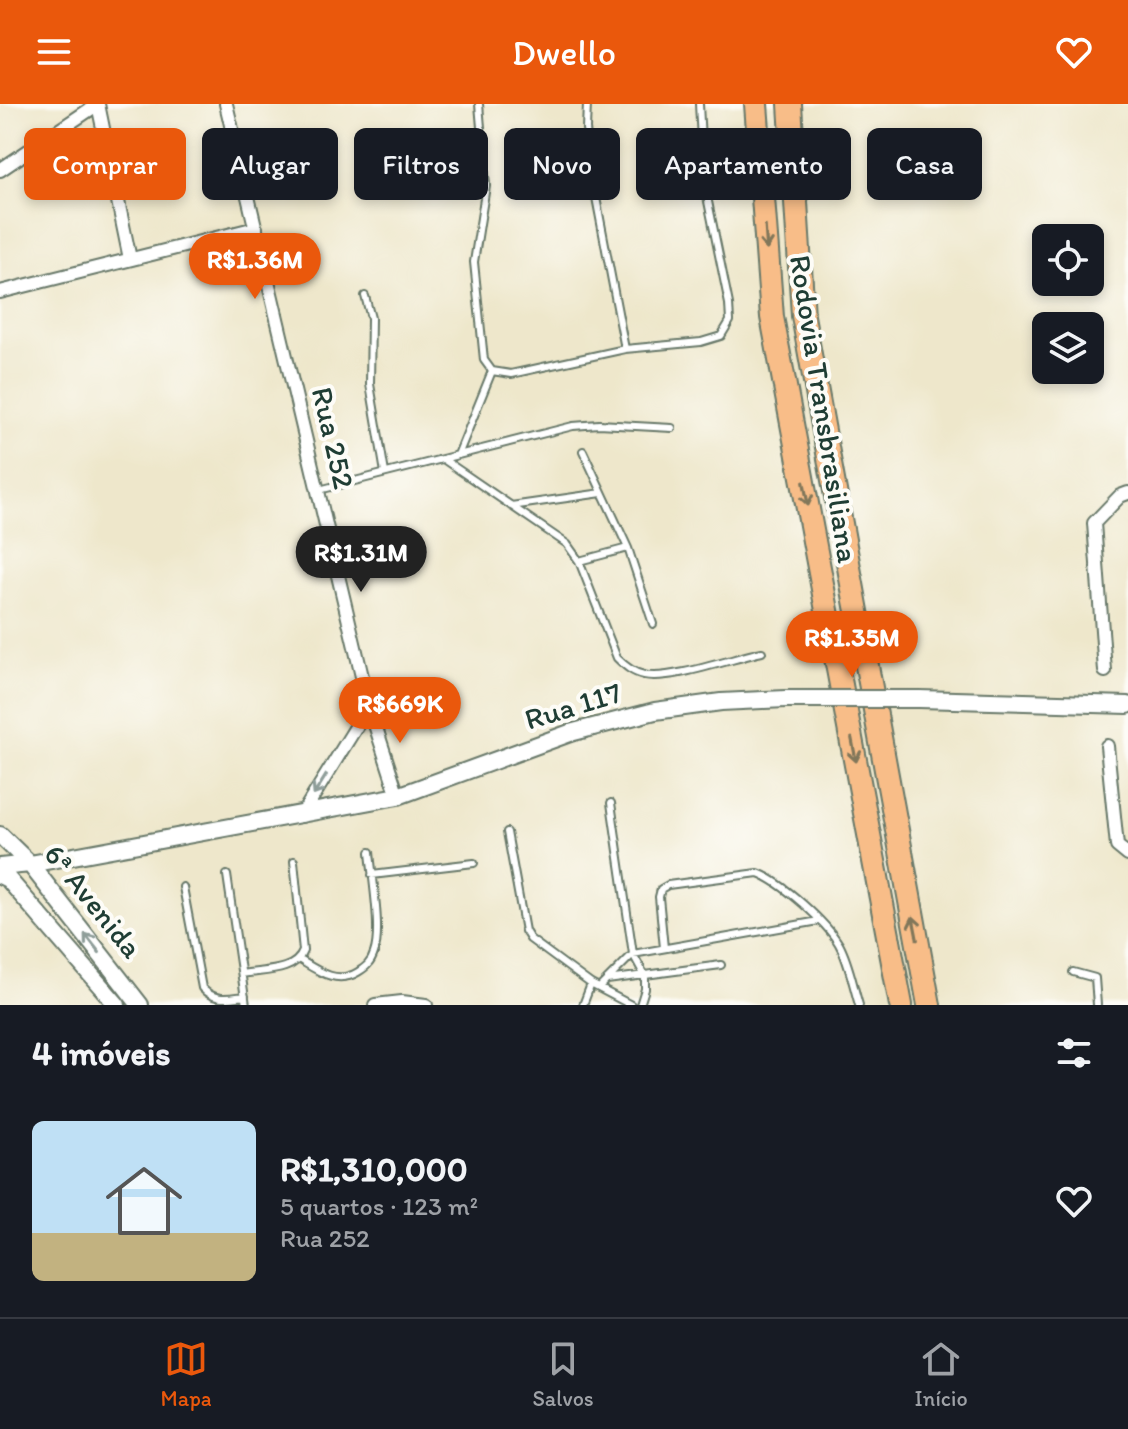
<!DOCTYPE html>
<html lang="pt">
<head>
<meta charset="utf-8">
<style>
  body { margin:0; font-family:Itim,sans-serif; background:#242831; color:#f1f3f6; height:100vh; display:flex; flex-direction:column; font-size:30px; white-space:nowrap }
  * { box-sizing:border-box; margin:0 }
  p { font-size:26px; color:#9ea1a6 }
  .icon { flex:none; width:44px; height:44px; fill:none; stroke:currentColor; stroke-width:2; stroke-linecap:round; stroke-linejoin:round }
  .map { position:relative; height:901px; overflow:hidden }
  .drawer { display:flex; flex-direction:column; background:#171b24; flex:1 }
  .drawer>* { flex:none }
  .guide { position:absolute; left:24px; top:24px; width:1080px; height:72px; display:flex; gap:16px }
  .buttons { position:absolute; left:1032px; top:120px; display:grid; gap:16px }
  .buttons a { display:grid; place-items:center; width:72px; height:72px; border-radius:12px; background:#171b24; box-shadow:0 4px 12px #0003; font-size:40px }
  .price { position:absolute; translate:-50% -68px; padding:0 18px; border-radius:28px; background:#ea580c; color:#fff; font-size:26px; line-height:52px; filter:drop-shadow(0 2px 4px #0008) }
  .price::after { content:''; position:absolute; left:50%; top:48px; width:24px; height:18px; margin-left:-12px; background:inherit; clip-path:polygon(0 0,100% 0,50% 100%) }
  .price.selected { background:#222; color:#fff }
  ul { padding:0; list-style:none }
  li { display:flex; align-items:center; gap:24px; height:200px; padding:0 32px }
  li span { display:grid; place-items:center; flex:none; width:224px; height:160px; border-radius:12px; color:#555 }
  li>.icon { margin-inline-start:auto }
  span .icon { width:96px; height:96px; fill:#fffc; stroke-width:1 }
  li b { font-size:34px }
  h2 { display:flex; justify-content:space-between; align-items:center; height:96px; padding:0 32px; font-size:34px }
  .pill { padding:0 28px; border-radius:12px; background:#171b24; box-shadow:0 4px 12px #0003; font-size:28px; line-height:72px }
  .pill.selected { background:#ea580c; color:#fff }
  header { display:flex; justify-content:space-between; align-items:center; height:104px; padding:0 32px; background:#ea580c; color:#fff; font-size:36px; font-weight:600 }
  .dock { display:flex; justify-content:space-around; align-items:center; height:112px; border-top:2px solid #363941; background:#171b24; font-size:22px; color:#9ea1a6 }
  .dock a { display:grid; justify-items:center; gap:4px }
  .dock .selected { color:#ea580c }
  .map>svg:first-child { display:block }
  .lines { fill:none; stroke-linecap:round; stroke-linejoin:round }
  .service-casing { stroke:#677869; stroke-width:10 }
  .minor-casing { stroke:#677869; stroke-width:16 }
  .tertiary-casing { stroke:#677869; stroke-width:20 }
  .motorway-casing { stroke:#677869; stroke-width:26 }
  .service { stroke:#fff; stroke-width:6 }
  .minor { stroke:#fff; stroke-width:12 }
  .tertiary { stroke:#fff; stroke-width:16 }
  .motorway { stroke:#f8bd88; stroke-width:22 }
  .tertiary-bridge-casing { stroke:#677869; stroke-width:20; stroke-linecap:butt }
  .tertiary-bridge { stroke:#fff; stroke-width:16 }
  .oneway { stroke:#81775a }
  .oneway2 { stroke:#8f9e9a }
  .labels { text-anchor:middle; stroke-width:8; stroke-linejoin:round; paint-order:stroke }
  .street-label { font-size:30px; fill:#1f3d34; stroke:#fdfcf7 }
</style>
</head>
<body>
<header><svg class="icon" aria-label="menu" viewBox="0 0 24 24"><path d="M4 6h16M4 12h16M4 18h16"/></svg>Dwello<svg class="icon" aria-label="heart" viewBox="0 0 24 24"><path d="M12 20l-8-8c-3-5 5-10 8-4 3-6 11-1 8 4z"/></svg></header>
<div class="map">
<svg width="1128" height="901" viewBox="0 0 1128 901">
  <rect width="100%" height="100%" fill="#fdfcf7"/>
  <filter id="ink" filterUnits="userSpaceOnUse"><feTurbulence type="fractalNoise" baseFrequency=".0125" numOctaves="2"/><feDisplacementMap in="SourceGraphic" scale="16" xChannelSelector="R" yChannelSelector="G"/><feConvolveMatrix kernelMatrix="1 2 1 2 8 2 1 2 1" color-interpolation-filters="sRGB"/></filter>
  <filter id="wash" filterUnits="userSpaceOnUse"><feTurbulence type="fractalNoise" baseFrequency=".006" numOctaves="4" result="noise"/><feDisplacementMap in="SourceGraphic" scale="32" xChannelSelector="R" yChannelSelector="G"/><feGaussianBlur stdDeviation="1.8" result="paint"/><feColorMatrix in="noise" values="0 0 0 0 0 0 0 0 0 0 0 0 0 0 0 0 0 1.4 0 .05"/><feComposite in="paint" operator="in"/></filter>
  <g filter="url(#wash)">
    <rect width="100%" height="100%" fill="#eee7cb"/>
  </g>
  <g filter="url(#ink)">
    <g class="lines">
      <defs>
        <path id="service" d="M479 0 486 82 474 158 484 256 492 267 511 270 625 245 701 238 721 232 730 217 729 200 703 73 699 0
          M587 0 586 25 590 62 625 245
          M365 192 371 214 370 280 385 369
          M583 347 628 444 653 520
          M458 351 492 267
          M443 355 567 440 579 457 617 554C625 562 633 569 644 571 669 577 734 554 762 548
          M319 386 573 322 599 320 672 324
          M511 402 602 389
          M579 457 628 444
          M611 699 633 850 645 872V885L640 901
          M507 728 525 827 530 835 591 880 631 901
          M227 771 246 901
          M372 771 474 759
          M183 783 202 884C215 898 228 894 245 892
          M664 844 659 793 661 785 668 781 758 769C782 778 826 818 839 840 849 858 853 882 859 901
          M300 856C318 867 337 881 358 868 366 863 371 859 374 849 382 828 372 772 370 748
          M1073 868 1095 874 1097 901
          M242 870C262 866 295 869 303 847L294 757
          M607 876 721 861
          M599 884 633 850 819 817
          M583 901 591 880"/>
        <path id="minor" d="M98 0 130 155
          M226 0 369 602 398 692
          M0 66 98 0
          M0 188 256 124
          M1105 567 1094 419 1120 392 1128 389
          M1107 642 1117 742 1128 751
          M301 712 369 602
          M375 901 402 898 426 901"/>
        <path id="tertiary" d="M919 595 1128 601
          M0 731 30 760 140 901
          M0 763 30 760 398 692 570 629 655 607 721 598 786 595
          M0 771 8 775 117 901"/>
        <path id="motorway" d="M756 0 772 213 901 901
          M790 0 803 212 929 901"/>
      </defs>
      <!-- service casing -->
      <use href="#service" class="service-casing"/>
      <!-- minor casing -->
      <use href="#minor" class="minor-casing"/>
      <!-- tertiary casing -->
      <use href="#tertiary" class="tertiary-casing"/>
      <!-- motorway casing -->
      <use href="#motorway" class="motorway-casing"/>
      <!-- service -->
      <use href="#service" class="service"/>
      <!-- minor -->
      <use href="#minor" class="minor"/>
      <!-- tertiary -->
      <use href="#tertiary" class="tertiary"/>
      <!-- motorway -->
      <use href="#motorway" class="motorway"/>
      <defs>
        <path id="tertiary-bridge" d="M786 595H919"/>
      </defs>
      <!-- tertiary-bridge casing -->
      <use href="#tertiary-bridge" class="tertiary-bridge-casing"/>
      <!-- tertiary-bridge -->
      <use href="#tertiary-bridge" class="tertiary-bridge"/>
    </g>
    <!-- one-way arrows -->
    <defs><path id="oneway-shaft" d="M-6 0H5M1.5-3L5.5 0L1.5 3" fill="none" stroke-width="1.6" stroke-linecap="round" stroke-linejoin="round" transform="scale(2)"/></defs>
    <g class="oneway">
      <use href="#oneway-shaft" transform="translate(766 134) rotate(86)"/>
      <use href="#oneway-shaft" transform="translate(806 390) rotate(79)"/>
      <use href="#oneway-shaft" transform="translate(854 646) rotate(79)"/>
      <use href="#oneway-shaft" transform="translate(915 824) rotate(-101)"/>
    </g>
    <g class="oneway2">
      <use href="#oneway-shaft" transform="translate(320 681) rotate(122)"/>
      <use href="#oneway-shaft" transform="translate(92 839) rotate(-128)"/>
    </g>
  </g>
  <g class="labels">
    <!-- street labels -->
    <g class="street-label">
      <text transform="translate(824 305) rotate(81)" y="10">Rodovia Transbrasiliana</text>
      <text transform="translate(333 334) rotate(77)" y="10">Rua 252</text>
      <text transform="translate(573 602) rotate(-17)" y="10">Rua 117</text>
      <text transform="translate(93 797) rotate(51)" y="10">6ª Avenida</text>
    </g>
  </g>
</svg>
<div class="buttons">
<a><svg class="icon" aria-label="locate" viewBox="0 0 24 24"><circle cx="12" cy="12" r="6"/><path d="M12 2v4M12 18v4M2 12h4M18 12h4"/></svg></a>
<a><svg class="icon" aria-label="layers" viewBox="0 0 24 24"><path d="M12 4l9 5-9 5-9-5zM3 14l9 5 9-5"/></svg></a>
</div>
<b class="price" style="left:255px;top:197px">R$1.36M</b>
<b class="price selected" style="left:361px;top:490px">R$1.31M</b>
<b class="price" style="left:852px;top:575px">R$1.35M</b>
<b class="price" style="left:400px;top:641px">R$669K</b>
<div class="guide">
<a class="pill selected">Comprar</a>
<a class="pill">Alugar</a>
<a class="pill">Filtros</a>
<a class="pill">Novo</a>
<a class="pill">Apartamento</a>
<a class="pill">Casa</a>
</div>
</div>
<section class="drawer">
<h2>4 imóveis<svg class="icon" aria-label="filters" viewBox="0 0 24 24"><path d="M4 7h16M4 17h16"/><circle cx="9" cy="7" r="2"/><circle cx="15" cy="17" r="2"/></svg></h2>
<ul>
<li><span style="background:linear-gradient(#bfe0f5 70%,#c2b280 0)"><svg class="icon" aria-label="home" viewBox="0 0 24 24"><path d="M3 11l9-7 9 7M6 9v11h12V9"/></svg></span><div><b>R$1,310,000</b><p>5 quartos · 123 m²</p><p>Rua 252</p></div><svg class="icon" aria-label="heart" viewBox="0 0 24 24"><path d="M12 20l-8-8c-3-5 5-10 8-4 3-6 11-1 8 4z"/></svg></li>
</ul>
</section>
<nav class="dock">
<a class="selected"><svg class="icon" aria-label="map" viewBox="0 0 24 24"><path d="M3 6l6-2 6 2 6-2v14l-6 2-6-2-6 2zM9 4v14M15 6v14"/></svg>Mapa</a>
<a><svg class="icon" aria-label="saved" viewBox="0 0 24 24"><path d="M7 4h10v16l-5-4-5 4z"/></svg>Salvos</a>
<a><svg class="icon" aria-label="home" viewBox="0 0 24 24"><path d="M3 11l9-7 9 7M6 9v11h12V9"/></svg>Início</a>
</nav>
</body>
</html>
